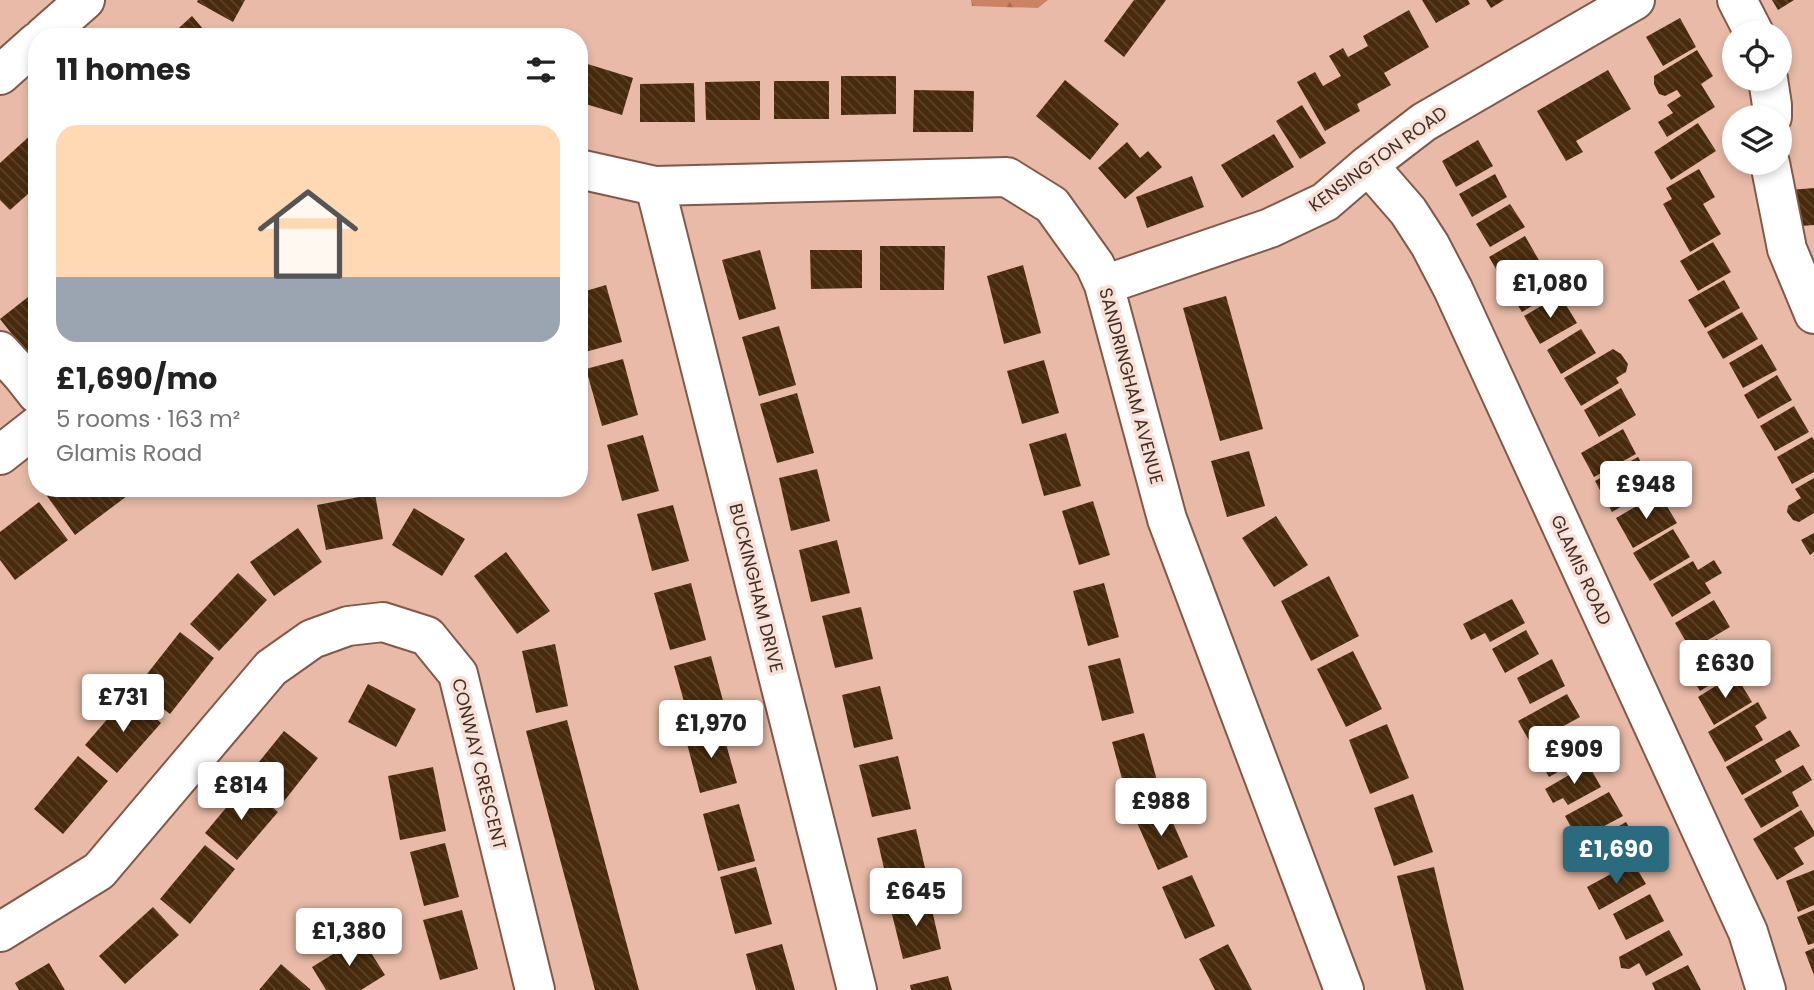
<!DOCTYPE html>
<html lang="en">
<head>
<meta charset="utf-8">
<style>
  body { margin:0; font-family:Poppins,sans-serif; background:#f6f6f6; color:#222; height:100vh; display:flex; flex-direction:column; font-size:26px; white-space:nowrap }
  * { box-sizing:border-box; margin:0 }
  p { font-size:23px; color:#767676 }
  .icon { flex:none; width:38px; height:38px; fill:none; stroke:currentColor; stroke-width:2; stroke-linecap:round; stroke-linejoin:round }
  .map { position:relative; flex:1; overflow:hidden }
  .details { position:absolute; left:28px; top:28px; width:560px; height:469px; display:flex; flex-direction:column; background:#fff; border-radius:28px; box-shadow:0 4px 10px #0003 }
  .details>* { flex:none }
  .controls { position:absolute; left:1722px; top:21px; display:grid; gap:14px }
  .controls a { display:grid; place-items:center; width:70px; height:70px; border-radius:50%; background:#fff; box-shadow:0 4px 10px #0003; font-size:35px }
  .price { position:absolute; translate:-50% -60px; padding:0 16px; border-radius:7px; background:#fff; color:#222; font-size:23px; line-height:46px; filter:drop-shadow(0 2px 4px #0008) }
  .price::after { content:''; position:absolute; left:50%; top:42px; width:21px; height:16px; margin-left:-10px; background:inherit; clip-path:polygon(0 0,100% 0,50% 100%) }
  .price.selected { background:#2b6b80; color:#fff }
  ul { padding:0; list-style:none }
  li { display:grid; align-content:center; gap:14px; height:371px; padding:0 28px }
  li+li { border-top:2px solid #e0e0e0 }
  li span { display:grid; place-items:center; height:217px; border-radius:21px; color:#555 }
  li>.icon { margin-inline-start:auto }
  span .icon { width:126px; height:126px; fill:#fffc; stroke-width:1 }
  li b { font-size:30px }
  h2 { display:flex; justify-content:space-between; align-items:center; height:84px; padding:0 28px; font-size:30px }
  .map>svg:first-child { display:block }
  .forest { fill:url(#forest-firs) }
  .building { fill:url(#building-back-hatch) }
  .lines { fill:none; stroke-linecap:round; stroke-linejoin:round }
  .minor-casing { stroke:#825949; stroke-width:42 }
  .minor { stroke:#fff; stroke-width:38 }
  .labels { text-anchor:middle; stroke-width:7; stroke-linejoin:round; paint-order:stroke }
  .street-label { font-size:18px; fill:#412f27; stroke:#f9e0d6 }
</style>
</head>
<body>
<div class="map">
<svg width="1814" height="990" viewBox="0 0 1814 990">
  <defs>
    <pattern id="forest-firs" width="22" height="20" patternUnits="userSpaceOnUse" patternTransform="scale(1.75)"><rect width="22" height="20" fill="#cc8264"/><path d="M5 1l3.5 6h-7zM16 11l3.5 6h-7z" fill="#a76b52"/></pattern>
    <pattern id="building-back-hatch" width="6" height="6" patternUnits="userSpaceOnUse" patternTransform="scale(1.75)"><rect width="6" height="6" fill="#482b0d"/><path d="M-1 5l2 2M0 0l6 6M5-1l2 2" fill="none" stroke="#5b4228"/></pattern>
  </defs>
  <rect width="100%" height="100%" fill="#e8baa7"/>
  <!-- forest -->
  <path class="forest" d="M971 0H1048L1038 8 972 6Z"/>
  <!-- building -->
  <path class="building" d="M198 0H245L233 22 197 2Z
    M1134 0H1166L1124 57 1104 41Z
    M1422 0H1468L1470 4 1436 23Z
    M1486 0H1504L1491 8Z
    M1772 0H1794L1778 10Z
    M1409 10 1429 47 1384 73 1391 85 1357 104 1360 111 1325 131 1297 82 1315 72 1323 86 1341 76 1329 56 1343 48 1348 57 1368 46 1363 36Z
    M192 16 210 37H169Z
    M1680 18 1696 47 1663 66 1646 37Z
    M1697 50 1713 76 1701 84 1715 107 1667 137 1658 122 1673 113 1667 105 1681 96 1677 90 1665 96 1659 94 1654 84V76Z
    M581 62 633 78 622 115 579 102V68Z
    M1608 70 1631 109 1576 141 1583 152 1566 161 1537 111Z
    M841 76H896V114L841 115Z
    M1065 80 1119 124 1090 160 1036 116Z
    M760 81V120H706L705 82Z
    M774 81H829V119H774Z
    M694 83 695 122H640V84Z
    M914 90 974 91 973 132H913Z
    M1302 105 1326 143 1300 159 1276 121Z
    M1698 123 1716 151 1671 180 1654 152Z
    M33 133 37 138V186L10 210 0 200V163Z
    M1274 134 1294 167 1242 198 1221 165Z
    M1478 140 1493 166 1456 187 1442 161Z
    M1127 142 1140 158 1148 151 1162 167 1125 199 1098 168Z
    M1699 169 1715 197 1703 204 1721 234 1690 252 1663 204 1672 199 1666 188Z
    M1495 174 1507 197 1472 217 1459 194Z
    M1192 176 1204 207 1147 228 1136 197Z
    M1814 188V225L1801 226V216H1792L1790 190Z
    M1510 204 1525 227 1490 247 1476 224Z
    M1525 236 1540 262 1504 283 1489 257Z
    M579 239 588 241 583 265 579 264Z
    M1713 242 1731 272 1698 291 1680 261Z
    M880 246H945L944 290H880Z
    M760 250 776 309 739 320 722 260Z
    M810 250H862V288L811 289Z
    M1553 262 1562 277 1550 284 1555 292 1522 312 1508 290Z
    M1023 265 1041 333 1004 344 987 276Z
    M1724 280 1740 308 1705 328 1688 300Z
    M606 285 622 342 585 352 579 331V293Z
    M37 290V360L34 362 0 319Z
    M1560 295 1577 323 1540 344 1524 316Z
    M1226 296 1263 429 1220 441 1183 308Z
    M1742 312 1758 339 1723 359 1707 332Z
    M779 326 796 385 759 396 742 337Z
    M1581 329 1596 353 1561 374 1547 350Z
    M1762 344 1777 370 1743 388 1729 363Z
    M1613 349 1621 354 1628 364 1626 372 1616 378 1619 383 1581 406 1564 378Z
    M623 359 638 415 602 426 586 369Z
    M1044 360 1059 413 1022 424 1007 371Z
    M1777 375 1792 400 1758 419 1744 395Z
    M1621 388 1636 415 1599 437 1584 410Z
    M797 393 814 453 777 463 760 404Z
    M1794 406 1809 432 1775 451 1760 426Z
    M1623 429 1636 454 1594 477 1581 453Z
    M1066 433 1081 486 1044 496 1029 444Z
    M643 435 659 491 622 501 607 445Z
    M1812 437 1814 440V472L1792 484 1777 457Z
    M1249 451 1265 506 1227 517 1211 461Z
    M1638 457 1655 487 1612 512 1595 481Z
    M817 469 830 521 791 531 779 478Z
    M1814 478V513L1799 522 1793 520 1787 512 1788 506 1801 498 1795 489Z
    M57 488H134L135 490 75 535 47 496Z
    M1659 493 1677 523 1633 548 1616 518Z
    M375 494 383 539 326 550 317 505Z
    M1093 501 1110 555 1079 565 1062 511Z
    M39 502 68 540 15 580 0 560V532Z
    M673 505 689 561 652 571 637 514Z
    M414 508 465 539 442 576 392 545Z
    M1276 516 1308 565 1274 587 1242 538Z
    M298 528 322 562 274 596 250 562Z
    M1673 529 1690 557 1650 581 1633 553Z
    M1814 533V552L1810 555 1801 540Z
    M837 540 850 593 811 602 799 550Z
    M506 552 550 611 517 634 474 576Z
    M1714 560 1722 573 1705 583 1711 593 1672 617 1653 584 1693 561 1698 570Z
    M238 573 267 600 219 651 190 624Z
    M1329 576 1359 636 1311 661 1281 601Z
    M691 583 706 640 670 650 654 593Z
    M1104 583 1119 637 1088 646 1073 591Z
    M1512 599 1525 623 1490 642 1485 633 1471 640 1463 624Z
    M1714 600 1730 627 1691 650 1675 623Z
    M861 607 873 659 835 668 822 616Z
    M1526 630 1539 654 1505 673 1492 649Z
    M180 632 214 658 170 714 136 688Z
    M1717 639 1735 670 1700 691 1682 660Z
    M555 644 568 706 536 713 522 651Z
    M1353 651 1382 709 1346 727 1317 669Z
    M711 656 726 712 690 723 674 666Z
    M1120 658 1134 713 1102 721 1088 666Z
    M1552 659 1565 686 1530 704 1517 678Z
    M1735 674 1752 702 1714 725 1698 697Z
    M368 684 416 709 396 747 348 722Z
    M880 686 893 739 854 748 842 695Z
    M129 694 161 723 117 773 85 745Z
    M1567 694 1580 717 1531 744 1518 721Z
    M1758 702 1767 718 1755 726 1763 740 1725 762 1708 732Z
    M567 720 621 923 639 990H595L561 863 526 731Z
    M1387 724 1409 778 1370 794 1349 740Z
    M721 726 737 783 700 793 685 736Z
    M1790 730 1800 746 1775 760 1782 772 1742 795 1726 767Z
    M284 731 318 758 281 805 246 778Z
    M1570 731 1584 757 1549 777 1544 768 1539 771 1529 755Z
    M1144 733 1159 788 1127 797 1112 742Z
    M78 756 108 781 63 834 34 809Z
    M898 756 911 809 872 817 859 765Z
    M1588 764 1601 787 1568 805 1563 798 1553 803 1545 789Z
    M1803 765 1812 780 1792 792 1799 806 1761 828 1744 799Z
    M433 767 446 831 400 840 388 776Z
    M245 785 278 812 237 860 205 833Z
    M1609 792 1623 816 1578 840 1565 816Z
    M1413 794 1433 852 1394 866 1374 808Z
    M739 804 755 861 718 871 703 814Z
    M1165 805 1188 857 1158 870 1135 818Z
    M1801 810 1814 831V836L1794 848 1804 864 1777 880 1753 839Z
    M1626 822 1640 846 1602 868 1597 859 1590 863 1581 848Z
    M916 829 928 881 889 890 877 838Z
    M445 843 459 897 424 906 410 852Z
    M205 845 235 869 190 924 160 899Z
    M1633 862 1646 884 1599 910 1587 887Z
    M756 867 772 924 735 934 720 877Z
    M1434 867 1451 938 1464 990H1426L1397 876Z
    M1814 870V905L1798 912 1786 881Z
    M1192 875 1215 926 1185 939 1162 887Z
    M1650 894 1664 921 1626 940 1613 914Z
    M929 897 941 949 903 959 890 906Z
    M153 907 179 935 125 984 99 956Z
    M462 910 478 969 440 980 423 920Z
    M1814 910V943L1808 945 1797 917Z
    M1669 930 1683 955 1646 976 1639 963 1629 969 1621 968 1619 957Z
    M361 937 385 975 361 990H326L312 967Z
    M782 944 795 990H756L746 954Z
    M1228 944 1252 990H1215L1199 959Z
    M1814 948V975L1805 952Z
    M49 963 65 990H19L15 983Z
    M281 964 311 990H259Z
    M1688 965 1701 990H1655L1652 983Z
    M948 976 952 990H911L910 985Z"/>
  <g class="lines">
    <defs>
      <path id="minor" d="M1737 0 1754 33
        M43 37 85 0
        M0 75 37 42
        M1768 79 1772 105V117
        M1770 163 1787 249 1814 314
        M1368 165 1408 211 1430 245 1453 289 1748 932 1766 990
        M579 169 655 186 1007 177 1052 205 1095 265 1104 285 1167 519 1344 990
        M655 186 857 990
        M1104 285 1270 228 1325 202 1368 165 1424 122 1635 0
        M0 351 22 375 37 394
        M0 455 37 426
        M0 932 99 871 271 668 312 639 348 626 383 622 427 636 458 674 535 990"/>
    </defs>
    <!-- minor casing -->
    <use href="#minor" class="minor-casing"/>
    <!-- minor -->
    <use href="#minor" class="minor"/>
  </g>
  <g class="labels">
    <!-- street labels -->
    <g class="street-label">
      <text transform="translate(1378 159) rotate(-36)" y="6">KENSINGTON ROAD</text>
      <text transform="translate(1131 386) rotate(75)" y="6">SANDRINGHAM AVENUE</text>
      <text transform="translate(1581 570) rotate(65)" y="6">GLAMIS ROAD</text>
      <text transform="translate(756 588) rotate(76)" y="6">BUCKINGHAM DRIVE</text>
      <text transform="translate(479 764) rotate(76)" y="6">CONWAY CRESCENT</text>
    </g>
  </g>
</svg>
<div class="controls">
<a><svg class="icon" aria-label="locate" viewBox="0 0 24 24"><circle cx="12" cy="12" r="6"/><path d="M12 2v4M12 18v4M2 12h4M18 12h4"/></svg></a>
<a><svg class="icon" aria-label="layers" viewBox="0 0 24 24"><path d="M12 4l9 5-9 5-9-5zM3 14l9 5 9-5"/></svg></a>
</div>
<b class="price" style="left:1550px;top:320px">£1,080</b>
<b class="price" style="left:1646px;top:521px">£948</b>
<b class="price" style="left:1725px;top:700px">£630</b>
<b class="price" style="left:123px;top:734px">£731</b>
<b class="price" style="left:711px;top:760px">£1,970</b>
<b class="price" style="left:1574px;top:786px">£909</b>
<b class="price" style="left:241px;top:822px">£814</b>
<b class="price" style="left:1161px;top:838px">£988</b>
<b class="price selected" style="left:1616px;top:886px">£1,690</b>
<b class="price" style="left:916px;top:928px">£645</b>
<b class="price" style="left:349px;top:968px">£1,380</b>
<section class="details">
<h2>11 homes<svg class="icon" aria-label="filters" viewBox="0 0 24 24"><path d="M4 7h16M4 17h16"/><circle cx="9" cy="7" r="2"/><circle cx="15" cy="17" r="2"/></svg></h2>
<ul>
<li><span style="background:linear-gradient(#ffd9b3 70%,#9aa5b1 0)"><svg class="icon" aria-label="home" viewBox="0 0 24 24"><path d="M3 11l9-7 9 7M6 9v11h12V9"/></svg></span><div><b>£1,690/mo</b><p>5 rooms · 163 m²</p><p>Glamis Road</p></div></li>
</ul>
</section>
</div>
</body>
</html>
